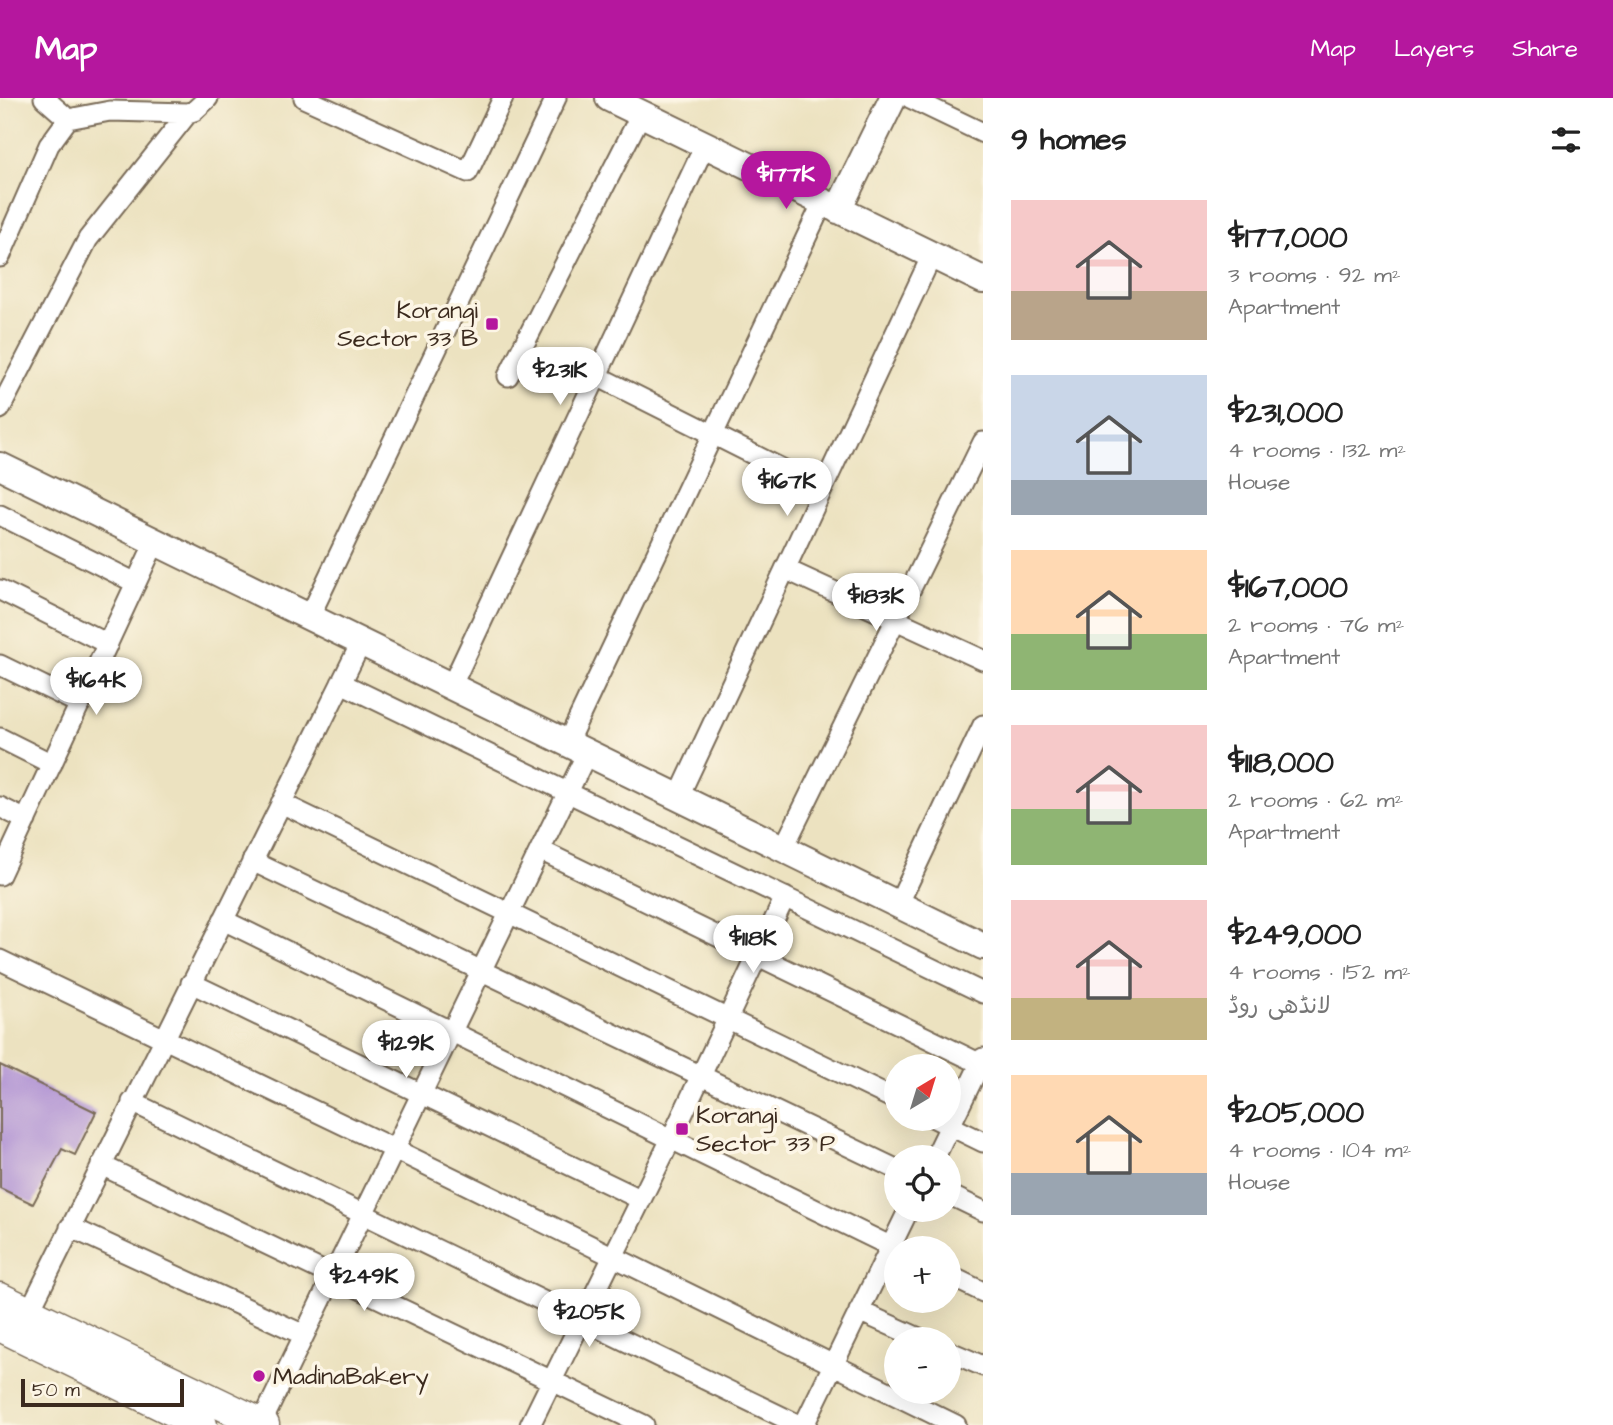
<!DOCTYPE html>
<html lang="en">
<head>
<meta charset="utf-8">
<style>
  body { margin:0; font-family:"Architects Daughter","Playpen Sans Arabic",sans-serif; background:#f2f2f2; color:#222; height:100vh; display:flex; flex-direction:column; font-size:26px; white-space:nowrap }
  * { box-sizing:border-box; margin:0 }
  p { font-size:23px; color:#767676 }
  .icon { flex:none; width:38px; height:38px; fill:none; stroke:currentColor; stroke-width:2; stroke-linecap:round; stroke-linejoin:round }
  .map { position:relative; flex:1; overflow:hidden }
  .drawer { display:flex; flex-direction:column; background:#fff; width:630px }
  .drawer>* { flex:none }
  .needle { width:46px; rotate:38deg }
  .tools { position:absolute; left:884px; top:956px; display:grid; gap:14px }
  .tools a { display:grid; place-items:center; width:77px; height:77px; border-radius:50%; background:#fff; box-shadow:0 7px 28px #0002; font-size:35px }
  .scale { position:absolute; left:21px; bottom:18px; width:163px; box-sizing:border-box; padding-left:7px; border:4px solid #3b2a1e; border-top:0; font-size:19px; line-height:24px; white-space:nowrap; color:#3b2a1e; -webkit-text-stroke:5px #fcf5e5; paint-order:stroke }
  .price { position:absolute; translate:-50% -60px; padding:0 16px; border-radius:24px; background:#fff; color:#222; font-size:23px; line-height:46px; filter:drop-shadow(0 2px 4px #0008) }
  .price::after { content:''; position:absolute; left:50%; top:42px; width:21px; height:16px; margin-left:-10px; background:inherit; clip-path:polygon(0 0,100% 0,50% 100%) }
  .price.current { background:#b5179e; color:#fff }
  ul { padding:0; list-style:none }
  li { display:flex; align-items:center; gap:21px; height:175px; padding:0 28px }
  li span { display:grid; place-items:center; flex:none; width:196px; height:140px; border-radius:0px; color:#555 }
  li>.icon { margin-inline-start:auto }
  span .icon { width:84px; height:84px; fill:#fffc; stroke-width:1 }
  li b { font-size:30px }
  h2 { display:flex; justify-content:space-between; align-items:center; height:84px; padding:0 28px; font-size:30px }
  header { display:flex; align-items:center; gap:42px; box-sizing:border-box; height:98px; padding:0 35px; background:#b5179e; color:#fff }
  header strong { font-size:33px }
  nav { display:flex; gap:38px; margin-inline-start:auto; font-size:24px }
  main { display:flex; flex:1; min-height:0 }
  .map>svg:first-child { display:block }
  .building { fill:#b396d4 }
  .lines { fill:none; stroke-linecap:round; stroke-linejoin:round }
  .street-casing { stroke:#796a57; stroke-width:23 }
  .secondary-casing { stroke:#796a57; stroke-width:30 }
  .primary-casing { stroke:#796a57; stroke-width:33 }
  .street { stroke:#fff; stroke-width:19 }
  .secondary { stroke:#fff; stroke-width:26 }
  .primary { stroke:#fff; stroke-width:30 }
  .poi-dot { fill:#b5179e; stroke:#fcf5e5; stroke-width:2.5 }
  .labels { text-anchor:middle; stroke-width:7; stroke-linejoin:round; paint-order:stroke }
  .poi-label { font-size:24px; fill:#3b2a1e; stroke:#fcf5e5; text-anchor:start }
</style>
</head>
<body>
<header>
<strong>Map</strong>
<nav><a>Map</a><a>Layers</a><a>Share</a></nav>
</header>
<main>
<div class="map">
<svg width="983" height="1327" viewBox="0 0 983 1327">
  <rect width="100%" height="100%" fill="#fcf5e5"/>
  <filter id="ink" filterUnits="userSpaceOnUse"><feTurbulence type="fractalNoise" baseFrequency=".0143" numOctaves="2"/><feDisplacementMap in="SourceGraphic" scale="14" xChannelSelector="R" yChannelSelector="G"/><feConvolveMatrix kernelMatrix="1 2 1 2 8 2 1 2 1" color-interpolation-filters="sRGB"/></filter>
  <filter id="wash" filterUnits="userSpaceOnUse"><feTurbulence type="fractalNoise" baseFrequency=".00686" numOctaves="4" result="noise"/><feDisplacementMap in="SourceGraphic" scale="28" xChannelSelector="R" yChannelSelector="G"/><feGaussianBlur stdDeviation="1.57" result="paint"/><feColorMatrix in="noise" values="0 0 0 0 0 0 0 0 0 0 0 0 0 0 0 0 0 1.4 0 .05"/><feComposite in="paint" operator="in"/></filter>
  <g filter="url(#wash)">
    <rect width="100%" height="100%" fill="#ece2c0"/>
    <g id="blocks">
      <!-- building -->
      <path class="building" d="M0 967 96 1014 75 1057 62 1051 33 1106 0 1090Z"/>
    </g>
  </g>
  <g filter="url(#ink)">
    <use href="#blocks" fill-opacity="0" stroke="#796a57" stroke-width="2"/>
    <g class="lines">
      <defs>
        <path id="street" d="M44 0 68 21
          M304 0 468 74 503 0
          M910 0 983 35
          M0 159 49 47 68 21 110 13 188 15 194 13 208 0
          M508 278 641 16
          M597 278 822 391
          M0 311 88 141 188 15
          M0 417 136 485
          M785 471 983 562
          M0 492 108 546
          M309 520 556 0
          M0 567 80 606
          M341 585 983 895
          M451 589 705 47
          M0 640 52 666
          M567 645 823 104
          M678 700 932 157
          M281 705 896 1002
          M0 709 26 722
          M783 751 983 344
          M540 752 983 967
          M252 763 896 1071
          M0 777 155 444
          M898 807 983 627
          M223 822 896 1151
          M0 862 394 1051 956 1327
          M191 885 640 1101
          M132 1004 799 1327
          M934 1020 983 1044
          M935 1059 983 960
          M101 1067 644 1327
          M948 1096 983 1113
          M70 1129 304 1237
          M948 1177 983 1194
          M859 1213 921 1241
          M29 1214 361 545
          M948 1253 983 1268
          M261 1326 587 655
          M530 1327 671 1041 785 799
          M804 1327 909 1111"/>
        <path id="secondary" d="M609 0 983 182
          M838 112 893 0
          M0 368 983 848"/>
        <path id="primary" d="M0 1200 264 1327
          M0 1228 202 1327"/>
      </defs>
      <!-- street casing -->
      <use href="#street" class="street-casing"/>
      <!-- secondary casing -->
      <use href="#secondary" class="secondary-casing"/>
      <!-- primary casing -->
      <use href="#primary" class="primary-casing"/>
      <!-- street -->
      <use href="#street" class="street"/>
      <!-- secondary -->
      <use href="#secondary" class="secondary"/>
      <!-- primary -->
      <use href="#primary" class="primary"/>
    </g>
  </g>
  <!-- markers -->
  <g class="poi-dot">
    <rect x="485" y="219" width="14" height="14" rx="3.5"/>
    <rect x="675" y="1024" width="14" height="14" rx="3.5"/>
    <circle cx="259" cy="1278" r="7"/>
  </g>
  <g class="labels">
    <!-- poi labels -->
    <g class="poi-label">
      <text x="478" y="220" text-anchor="end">Korangi<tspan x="478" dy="28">Sector 33 B</tspan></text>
      <text x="696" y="1025">Korangi<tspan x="696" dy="28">Sector 33 P</tspan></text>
      <text x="273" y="1286">MadinaBakery</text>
    </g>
  </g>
</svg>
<div class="tools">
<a><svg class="needle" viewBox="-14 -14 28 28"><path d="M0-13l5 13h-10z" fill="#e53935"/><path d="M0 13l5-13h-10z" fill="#767676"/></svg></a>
<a><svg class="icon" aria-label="locate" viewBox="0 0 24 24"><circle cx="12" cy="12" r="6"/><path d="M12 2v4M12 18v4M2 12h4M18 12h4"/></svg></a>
<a>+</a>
<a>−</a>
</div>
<div class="scale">50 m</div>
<b class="price current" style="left:786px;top:113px">$177K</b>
<b class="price" style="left:560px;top:309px">$231K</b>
<b class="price" style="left:787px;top:420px">$167K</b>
<b class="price" style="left:876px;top:535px">$183K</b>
<b class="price" style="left:96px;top:619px">$164K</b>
<b class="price" style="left:753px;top:877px">$118K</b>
<b class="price" style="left:406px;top:982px">$129K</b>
<b class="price" style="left:364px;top:1215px">$249K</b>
<b class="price" style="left:589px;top:1251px">$205K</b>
</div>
<section class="drawer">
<h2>9 homes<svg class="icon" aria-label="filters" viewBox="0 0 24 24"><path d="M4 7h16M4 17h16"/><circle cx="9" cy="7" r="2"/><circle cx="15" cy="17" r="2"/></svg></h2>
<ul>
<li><span style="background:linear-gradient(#f6c9c9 65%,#b9a48a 0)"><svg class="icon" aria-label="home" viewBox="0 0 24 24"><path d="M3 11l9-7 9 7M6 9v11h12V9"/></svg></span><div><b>$177,000</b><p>3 rooms · 92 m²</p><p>Apartment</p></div></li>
<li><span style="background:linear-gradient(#c9d6e8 75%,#9aa5b1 0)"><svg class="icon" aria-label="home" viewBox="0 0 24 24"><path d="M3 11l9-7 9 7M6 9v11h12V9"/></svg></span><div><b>$231,000</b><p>4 rooms · 132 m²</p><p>House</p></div></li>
<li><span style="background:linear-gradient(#ffd9b3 60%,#8fb573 0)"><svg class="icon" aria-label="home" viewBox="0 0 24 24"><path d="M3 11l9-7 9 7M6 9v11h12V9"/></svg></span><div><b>$167,000</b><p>2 rooms · 76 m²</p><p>Apartment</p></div></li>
<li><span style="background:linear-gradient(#f6c9c9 60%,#8fb573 0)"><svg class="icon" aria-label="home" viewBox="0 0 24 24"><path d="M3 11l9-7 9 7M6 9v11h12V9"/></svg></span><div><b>$118,000</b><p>2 rooms · 62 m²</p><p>Apartment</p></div></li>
<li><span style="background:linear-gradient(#f6c9c9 70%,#c2b280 0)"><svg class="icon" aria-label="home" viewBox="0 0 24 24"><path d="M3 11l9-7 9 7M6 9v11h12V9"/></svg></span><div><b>$249,000</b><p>4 rooms · 152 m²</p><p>لانڈھی روڈ</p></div></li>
<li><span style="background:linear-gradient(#ffd9b3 70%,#9aa5b1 0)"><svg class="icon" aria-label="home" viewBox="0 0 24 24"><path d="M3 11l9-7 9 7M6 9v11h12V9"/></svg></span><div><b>$205,000</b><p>4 rooms · 104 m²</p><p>House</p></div></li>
</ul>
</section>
</main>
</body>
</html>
